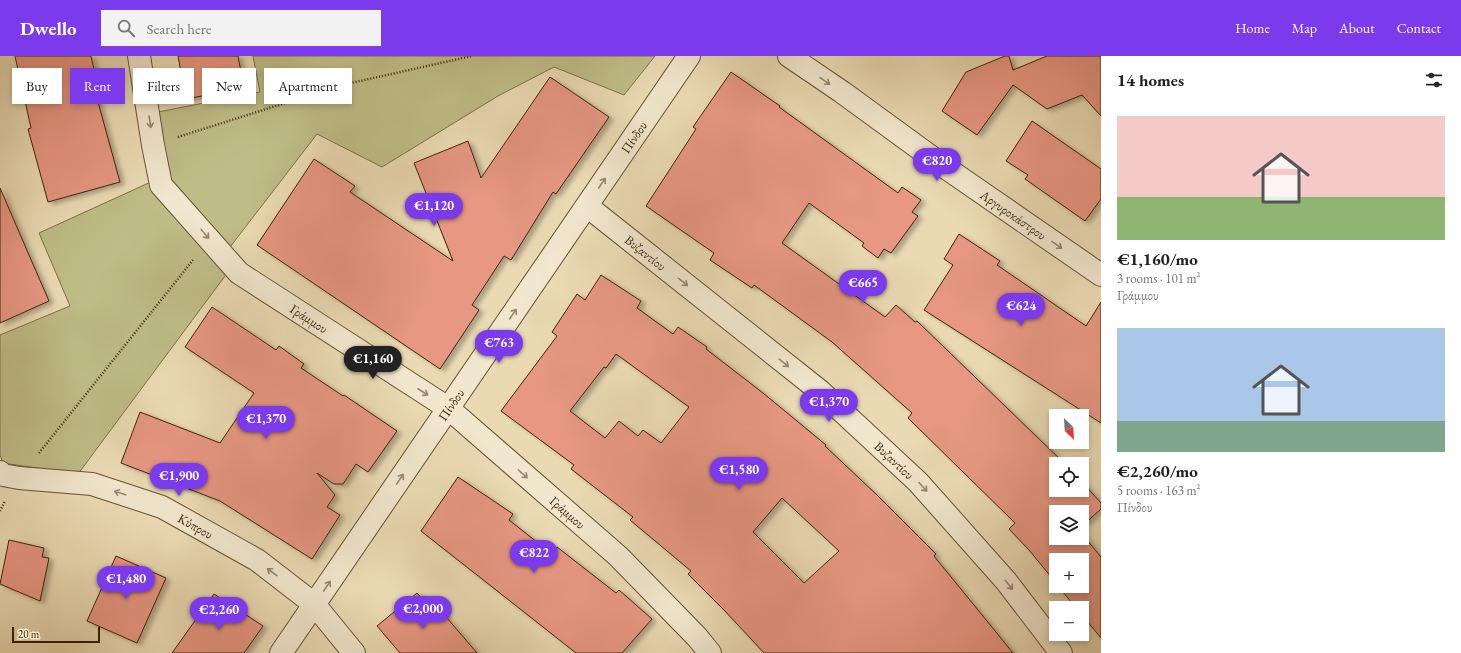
<!DOCTYPE html>
<html lang="en">
<head>
<meta charset="utf-8">
<style>
  body { margin:0; font-family:"EB Garamond",serif; background:#f2f2f2; color:#202124; height:100vh; display:flex; flex-direction:column; font-size:15px; white-space:nowrap }
  * { box-sizing:border-box; margin:0 }
  p { font-size:13px; color:#757577 }
  .icon { flex:none; width:22px; height:22px; fill:none; stroke:currentColor; stroke-width:2; stroke-linecap:round; stroke-linejoin:round }
  .map { position:relative; flex:1; overflow:hidden }
  .drawer { display:flex; flex-direction:column; background:#fff; width:360px }
  .drawer>* { flex:none }
  .top-card { position:absolute; left:12px; top:12px; width:380px; height:36px; display:flex; gap:8px }
  .needle { width:26px; rotate:155deg }
  .fabs { position:absolute; left:1049px; top:353px; display:grid; gap:8px }
  .fabs a { display:grid; place-items:center; width:40px; height:40px; border-radius:0px; background:#fff; box-shadow:0 2px 6px #0003; font-size:20px }
  .scale { position:absolute; left:12px; bottom:10px; width:88px; box-sizing:border-box; padding-left:4px; border:2px solid #3f2308; border-top:0; font-size:11px; line-height:14px; white-space:nowrap; color:#3f2308; -webkit-text-stroke:3px #f1e7ce; paint-order:stroke }
  .price { position:absolute; translate:-50% -34px; padding:0 9px; border-radius:14px; background:#7c3aed; color:#fff; font-size:13px; line-height:26px; filter:drop-shadow(0 1px 2px #0008) }
  .price::after { content:''; position:absolute; left:50%; top:24px; width:12px; height:9px; margin-left:-6px; background:inherit; clip-path:polygon(0 0,100% 0,50% 100%) }
  .price.on { background:#222; color:#fff }
  ul { padding:0; list-style:none }
  li { display:grid; align-content:center; gap:8px; height:212px; padding:0 16px }
  li span { display:grid; place-items:center; height:124px; border-radius:0px; color:#555 }
  li>.icon { margin-inline-start:auto }
  span .icon { width:72px; height:72px; fill:#fffc; stroke-width:1 }
  li b { font-size:17px }
  h2 { display:flex; justify-content:space-between; align-items:center; height:48px; padding:0 16px; font-size:17px }
  .pill { padding:0 14px; border-radius:0px; background:#fff; box-shadow:0 2px 6px #0003; font-size:14px; line-height:36px }
  .pill.on { background:#7c3aed; color:#fff }
  header { display:flex; align-items:center; gap:24px; box-sizing:border-box; height:56px; padding:0 20px; background:#7c3aed; color:#fff }
  header strong { font-size:19px }
  nav { display:flex; gap:22px; margin-inline-start:auto; font-size:14px }
  .search { width:280px; height:36px; background:#f2f2f2; display:flex; align-items:center; gap:10px; box-sizing:border-box; padding:0 14px; border-radius:0px; color:#757577; font-size:15px }
  main { display:flex; flex:1; min-height:0 }
  .map>svg:first-child { display:block }
  .green { fill:#bfbd87; stroke:#7f7048 }
  .building { fill:#e79782; stroke:#3f2308; fill-rule:evenodd; filter:url(#shadow) }
  .lines { fill:none; stroke-linecap:round; stroke-linejoin:round }
  .minor-casing { stroke:#6a5133; stroke-width:24 }
  .tertiary-casing { stroke:#6a5133; stroke-width:24 }
  .path { stroke:#3f2308; stroke-width:2.5; stroke-dasharray:1 2; stroke-linecap:butt }
  .minor { stroke:#f1e7ce; stroke-width:22 }
  .tertiary { stroke:#f1e7ce; stroke-width:22 }
  .oneway { stroke:#98856b }
  .labels { text-anchor:middle; stroke-width:3.5; stroke-linejoin:round; paint-order:stroke }
  .street-label { font-size:13px; fill:#3f2308; stroke:#f1e7ce }
</style>
</head>
<body>
<header>
<strong>Dwello</strong>
<div class="search"><svg class="icon" aria-label="search" viewBox="0 0 24 24"><circle cx="10" cy="10" r="6"/><path d="M15 15l6 6"/></svg>Search here</div>
<nav><a>Home</a><a>Map</a><a>About</a><a>Contact</a></nav>
</header>
<main>
<div class="map">
<svg width="1101" height="597" viewBox="0 0 1101 597">
  <defs>
    <filter id="shadow"><feDropShadow dx="4.5" dy="2.5" stdDeviation="2" flood-color="#0004"/></filter>
  </defs>
  <rect width="100%" height="100%" fill="#eadab3"/>
  <filter id="stains"><feTurbulence type="fractalNoise" baseFrequency=".005" numOctaves="4"/><feColorMatrix values="0 0 0 0 .2 0 0 0 0 .09 0 0 0 0 .02 0 0 0 .5 -.17"/></filter>
  <radialGradient id="worn" r=".72"><stop offset=".6" stop-color="#630" stop-opacity="0"/><stop offset="1" stop-color="#630" stop-opacity=".3"/></radialGradient>
  <!-- green -->
  <path class="green" d="M253 0H655L624 39 554 11 498 40 382 111 317 78 227 195 167 125 153 57 260 36Z
    M153 125 228 216 78 418 3 407 0 399V279L70 250 39 177Z"/>
  <!-- building -->
  <path class="building" d="M15 0H91L96 23 92 24 120 126 48 146 28 73 31 72Z
    M178 0H238L244 32 186 43Z
    M1005 0H1009L1013 14 1047 0H1101V60L1082 39 1047 53 1013 29 977 79 942 55 966 16Z
    M731 16 780 50 779 51 898 137 902 131 921 144 912 156 918 160 891 197 884 193 878 202 862 190 864 187 809 147 782 187 885 261 896 249 915 266 917 265 1065 408H1056V434H1082V426L1101 447V453L1082 470V456H1056V482H1082V478L1101 501V582L1082 559V552H1076L1058 530H1082V504H1056V527L1029 494 1009 473 1015 467 908 362 912 357 832 286 754 229 752 232 710 204 714 197 646 150 696 73 693 71Z
    M550 21 609 61 556 138 553 136 511 204 504 200 472 249 479 254 440 313 257 189 314 103 355 130 350 136 453 205 414 107 468 85 481 122Z
    M1032 65 1101 113V143L1085 165 1025 123 1028 119 1006 105Z
    M0 132 49 245 0 267Z
    M959 178 1000 205 997 209 1086 270 1101 246V367L924 254 953 209 944 203Z
    M601 219 641 245 637 252 673 278 678 271 707 291 706 293 763 337 826 389 825 390 877 439 936 498 934 500 1013 597H764L724 554 688 518 691 515 630 464 633 461 571 413 574 409 501 355 557 280 552 276 577 238 585 244ZM616 298 689 351 661 387 643 374 638 380 619 365 605 382 570 355 604 311 606 312ZM782 442 839 495 804 527 753 476Z
    M212 251 276 294 279 290 304 308 301 312 343 340 344 339 397 375 368 416 356 408 343 428H334L317 417 335 439 327 451 340 459 312 503 220 445 121 407 140 356 220 387 254 337 185 291Z
    M458 421 513 458 509 464 552 498 557 491 616 537 619 534 652 563 622 597H576L421 475Z
    M9 484 44 492 42 501 49 502 40 545 0 528Z
    M116 500 166 522 137 587 87 565Z
    M417 537 430 552 435 548 477 597H400L377 570Z
    M214 538 263 570 244 597H172Z"/>
  <g class="lines">
    <defs>
      <g id="minor">
        <path id="s1" d="M139 0 153 89 161 129 239 217 448 352 618 500 697 581 710 597"/>
        <path id="s2" d="M587 150 820 335 918 426 1006 525 1061 597"/>
        <path id="s3" d="M0 416 3 419 19 422 92 428 162 451 257 504 314 548"/>
      </g>
      <g id="tertiary">
        <path id="s4" d="M789 0 842 36 949 114 1101 219"/>
        <path d="M314 548 354 597"/>
        <path id="s5" d="M281 597 689 0"/>
      </g>
    </defs>
    <!-- minor casing -->
    <use href="#minor" class="minor-casing"/>
    <!-- tertiary casing -->
    <use href="#tertiary" class="tertiary-casing"/>
    <!-- path -->
    <path class="path" d="M178 81 342 29 472 0
      M39 397 193 204
      M0 455 5 445"/>
    <!-- minor -->
    <use href="#minor" class="minor"/>
    <!-- tertiary -->
    <use href="#tertiary" class="tertiary"/>
  </g>
  <!-- one-way arrows -->
  <defs><path id="oneway-shaft" d="M-6 0H5M1.5-3L5.5 0L1.5 3" fill="none" stroke-width="1.6" stroke-linecap="round" stroke-linejoin="round"/></defs>
  <g class="oneway">
    <use href="#oneway-shaft" transform="translate(825 25) rotate(35)"/>
    <use href="#oneway-shaft" transform="translate(150 66) rotate(81)"/>
    <use href="#oneway-shaft" transform="translate(602 127) rotate(-56)"/>
    <use href="#oneway-shaft" transform="translate(205 178) rotate(49)"/>
    <use href="#oneway-shaft" transform="translate(1057 189) rotate(35)"/>
    <use href="#oneway-shaft" transform="translate(683 226) rotate(39)"/>
    <use href="#oneway-shaft" transform="translate(513 258) rotate(-56)"/>
    <use href="#oneway-shaft" transform="translate(784 307) rotate(39)"/>
    <use href="#oneway-shaft" transform="translate(423 336) rotate(33)"/>
    <use href="#oneway-shaft" transform="translate(523 418) rotate(41)"/>
    <use href="#oneway-shaft" transform="translate(400 423) rotate(-56)"/>
    <use href="#oneway-shaft" transform="translate(923 431) rotate(48)"/>
    <use href="#oneway-shaft" transform="translate(120 437) rotate(-162)"/>
    <use href="#oneway-shaft" transform="translate(272 516) rotate(-143)"/>
    <use href="#oneway-shaft" transform="translate(1009 529) rotate(52)"/>
    <use href="#oneway-shaft" transform="translate(327 530) rotate(-56)"/>
  </g>
  <g class="labels">
    <!-- street labels -->
    <g class="street-label">
      <text dy="5" stroke="none"><textPath href="#s5" startOffset="625">Πίνδου</textPath></text>
      <text dy="5" stroke="none"><textPath href="#s4" startOffset="275">Αργυροκάστρου</textPath></text>
      <text dy="5" stroke="none"><textPath href="#s2" startOffset="75">Βυζαντίου</textPath></text>
      <text dy="5" stroke="none"><textPath href="#s1" startOffset="332">Γράμμου</textPath></text>
      <text dy="5" stroke="none"><textPath href="#s5" startOffset="301">Πίνδου</textPath></text>
      <text dy="5" stroke="none"><textPath href="#s2" startOffset="399">Βυζαντίου</textPath></text>
      <text dy="5" stroke="none"><textPath href="#s1" startOffset="656">Γράμμου</textPath></text>
      <text dy="5" stroke="none"><textPath href="#s3" startOffset="206">Κύπρου</textPath></text>
    </g>
  </g>
  <rect width="100%" height="100%" filter="url(#stains)"/>
  <rect width="100%" height="100%" fill="url(#worn)"/>
</svg>
<div class="fabs">
<a><svg class="needle" viewBox="-14 -14 28 28"><path d="M0-13l5 13h-10z" fill="#e53935"/><path d="M0 13l5-13h-10z" fill="#757577"/></svg></a>
<a><svg class="icon" aria-label="locate" viewBox="0 0 24 24"><circle cx="12" cy="12" r="6"/><path d="M12 2v4M12 18v4M2 12h4M18 12h4"/></svg></a>
<a><svg class="icon" aria-label="layers" viewBox="0 0 24 24"><path d="M12 4l9 5-9 5-9-5zM3 14l9 5 9-5"/></svg></a>
<a>+</a>
<a>−</a>
</div>
<div class="scale">20 m</div>
<b class="price" style="left:937px;top:126px">€820</b>
<b class="price" style="left:434px;top:171px">€1,120</b>
<b class="price" style="left:863px;top:248px">€665</b>
<b class="price" style="left:1021px;top:271px">€624</b>
<b class="price" style="left:499px;top:308px">€763</b>
<b class="price on" style="left:373px;top:324px">€1,160</b>
<b class="price" style="left:829px;top:367px">€1,370</b>
<b class="price" style="left:266px;top:384px">€1,370</b>
<b class="price" style="left:739px;top:435px">€1,580</b>
<b class="price" style="left:179px;top:441px">€1,900</b>
<b class="price" style="left:534px;top:518px">€822</b>
<b class="price" style="left:126px;top:544px">€1,480</b>
<b class="price" style="left:423px;top:574px">€2,000</b>
<b class="price" style="left:219px;top:575px">€2,260</b>
<div class="top-card">
<a class="pill">Buy</a>
<a class="pill on">Rent</a>
<a class="pill">Filters</a>
<a class="pill">New</a>
<a class="pill">Apartment</a>
</div>
</div>
<section class="drawer">
<h2>14 homes<svg class="icon" aria-label="filters" viewBox="0 0 24 24"><path d="M4 7h16M4 17h16"/><circle cx="9" cy="7" r="2"/><circle cx="15" cy="17" r="2"/></svg></h2>
<ul>
<li><span style="background:linear-gradient(#f6c9c9 65%,#8fb573 0)"><svg class="icon" aria-label="home" viewBox="0 0 24 24"><path d="M3 11l9-7 9 7M6 9v11h12V9"/></svg></span><div><b>€1,160/mo</b><p>3 rooms · 101 m²</p><p>Γράμμου</p></div></li>
<li><span style="background:linear-gradient(#a9c7e8 75%,#7fa58c 0)"><svg class="icon" aria-label="home" viewBox="0 0 24 24"><path d="M3 11l9-7 9 7M6 9v11h12V9"/></svg></span><div><b>€2,260/mo</b><p>5 rooms · 163 m²</p><p>Πίνδου</p></div></li>
</ul>
</section>
</main>
</body>
</html>
